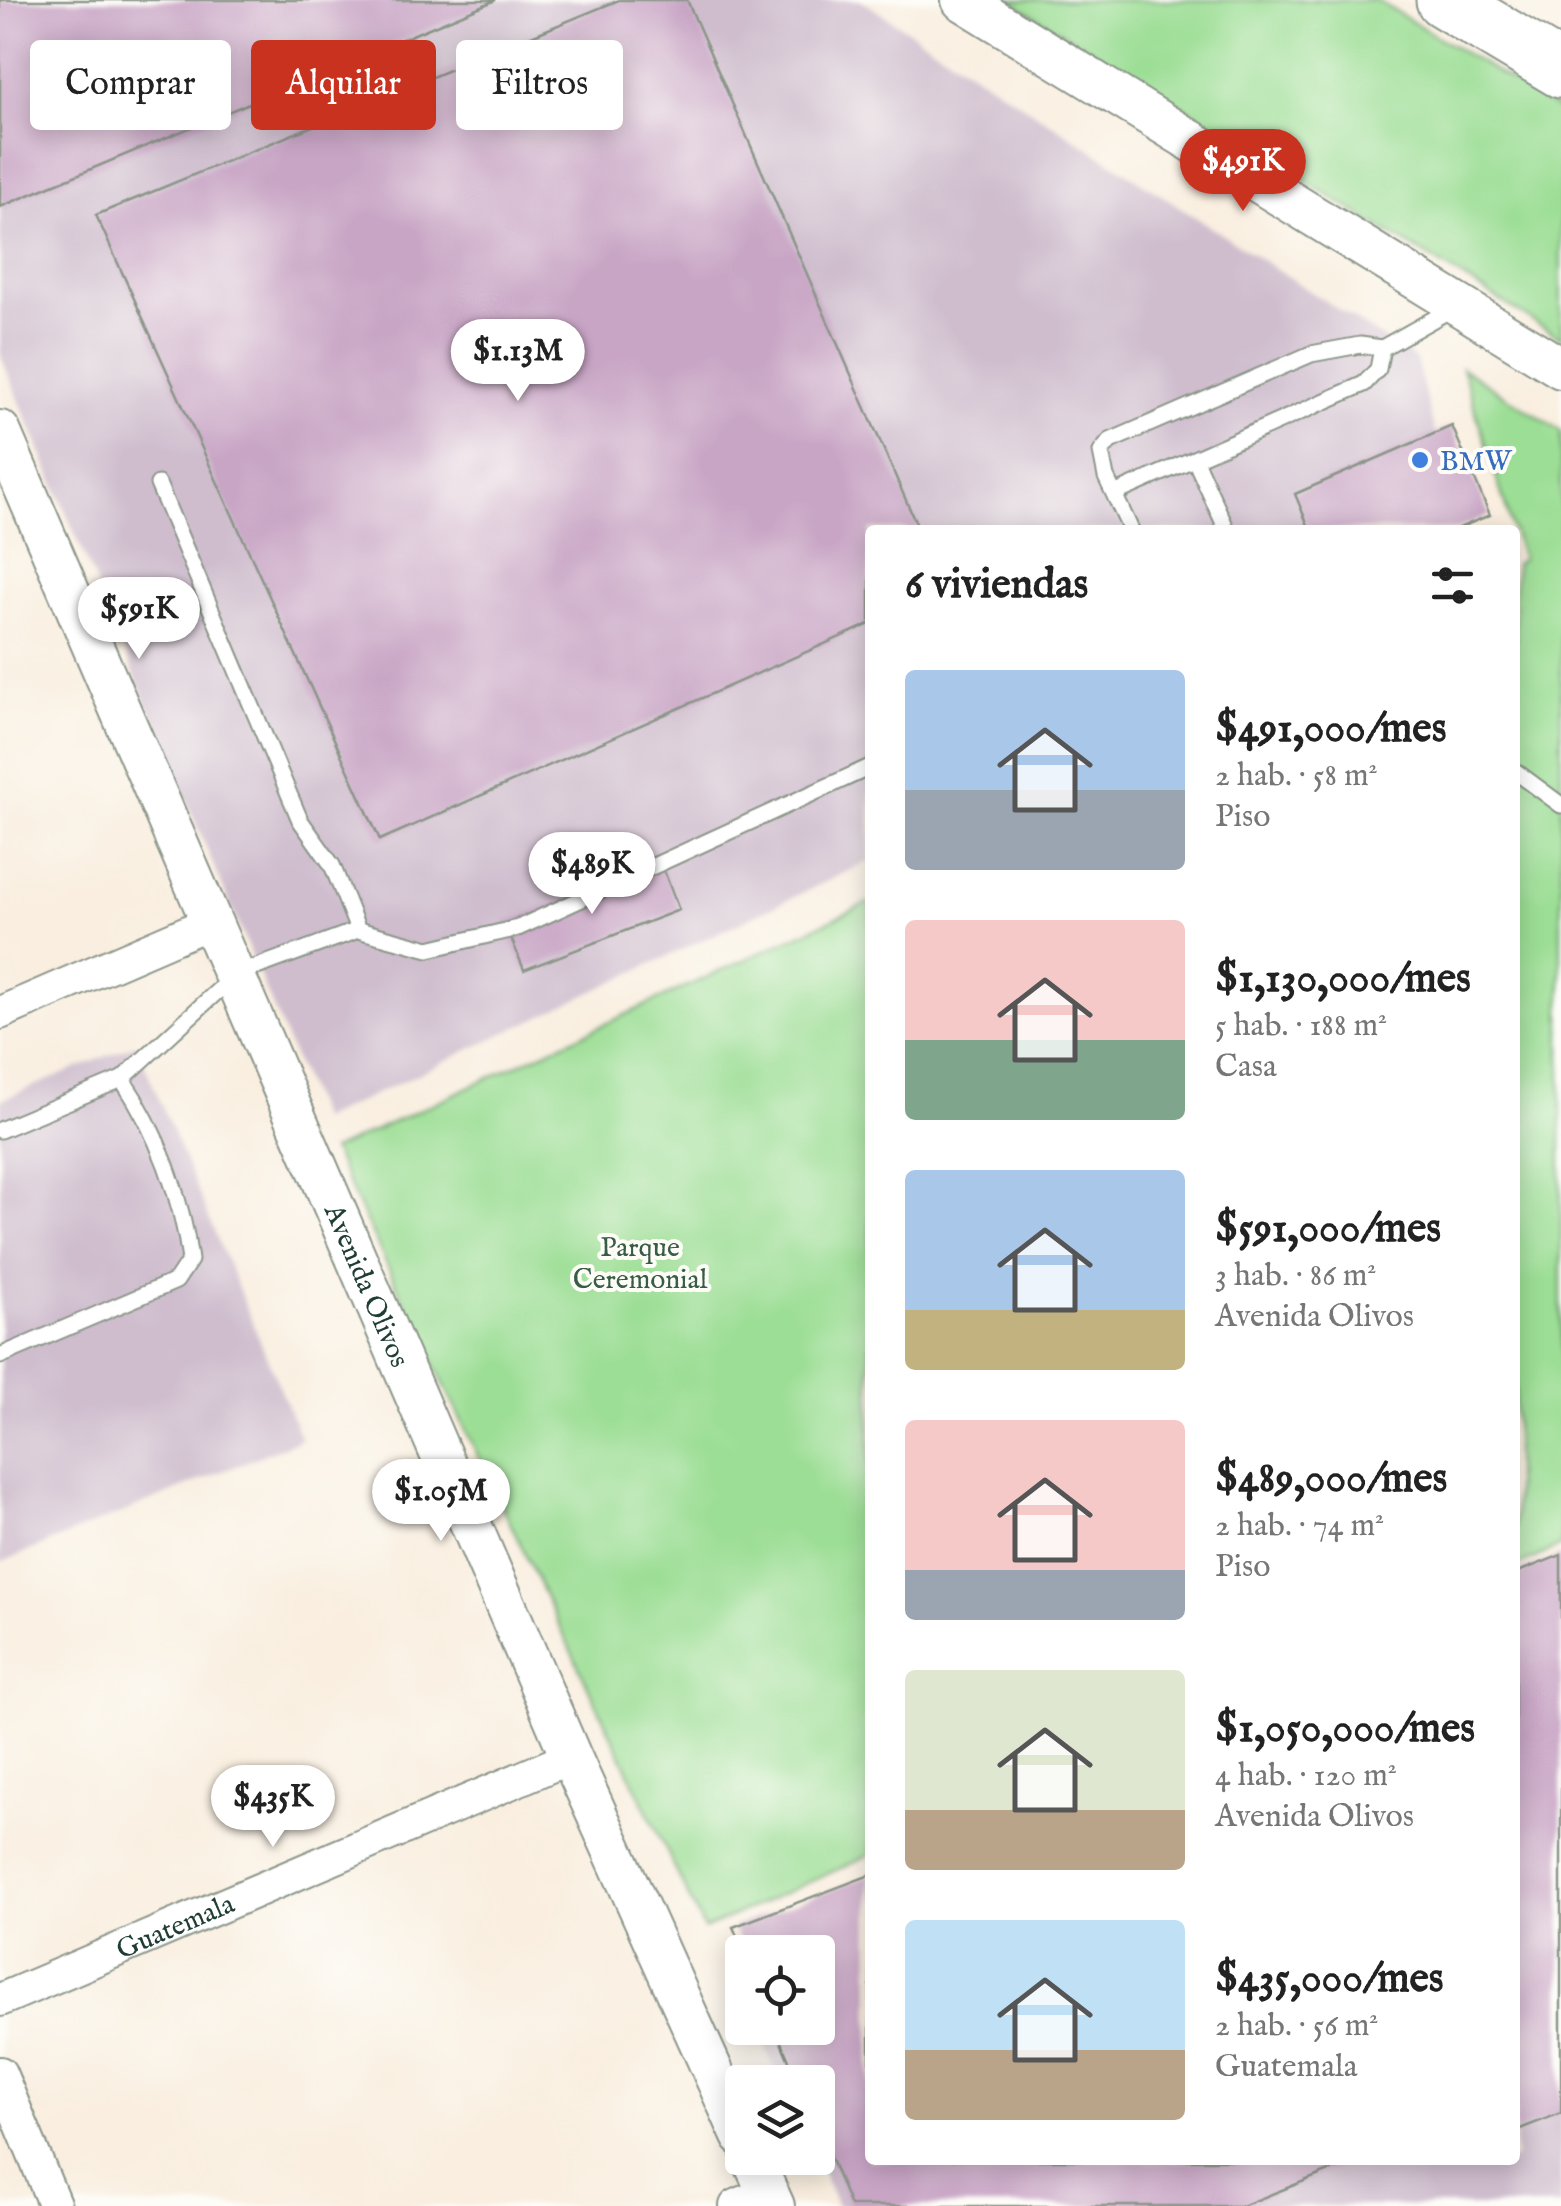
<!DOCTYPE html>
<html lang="es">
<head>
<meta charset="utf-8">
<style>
  body { margin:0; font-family:"IM FELL English",serif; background:#f6f6f6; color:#222; height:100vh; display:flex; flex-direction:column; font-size:38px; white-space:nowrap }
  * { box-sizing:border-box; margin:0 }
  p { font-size:32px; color:#767676 }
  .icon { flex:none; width:55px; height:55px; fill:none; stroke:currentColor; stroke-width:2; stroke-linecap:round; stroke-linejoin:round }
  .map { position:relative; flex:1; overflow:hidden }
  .sheet { position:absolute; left:865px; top:525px; width:655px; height:1640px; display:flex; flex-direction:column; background:#fff; border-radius:10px; box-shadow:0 5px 25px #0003 }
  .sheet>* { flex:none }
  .guide { position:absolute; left:30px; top:40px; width:685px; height:90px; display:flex; gap:20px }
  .fabs { position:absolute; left:725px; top:1935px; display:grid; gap:20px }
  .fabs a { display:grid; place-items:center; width:110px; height:110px; border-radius:10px; background:#fff; box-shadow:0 5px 25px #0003; font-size:50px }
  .price { position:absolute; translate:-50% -85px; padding:0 22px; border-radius:35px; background:#fff; color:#222; font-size:32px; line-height:65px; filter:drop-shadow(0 2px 5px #0008) }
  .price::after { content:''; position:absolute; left:50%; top:60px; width:30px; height:22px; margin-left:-15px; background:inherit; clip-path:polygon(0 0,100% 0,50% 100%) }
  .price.current { background:#c8321e; color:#fff }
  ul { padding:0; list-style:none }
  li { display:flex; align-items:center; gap:30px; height:250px; padding:0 40px }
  li span { display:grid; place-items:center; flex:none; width:280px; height:200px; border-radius:10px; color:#555 }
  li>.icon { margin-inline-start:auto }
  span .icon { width:120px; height:120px; fill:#fffc; stroke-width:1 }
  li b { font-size:42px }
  h2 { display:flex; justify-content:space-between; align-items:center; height:120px; padding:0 40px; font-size:42px }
  .pill { padding:0 35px; border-radius:10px; background:#fff; box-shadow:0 5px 25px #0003; font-size:35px; line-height:90px }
  .pill.current { background:#c8321e; color:#fff }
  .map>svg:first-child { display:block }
  .industrial { fill:#cfbdce }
  .green { fill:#9cde95; stroke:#5e8e64; stroke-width:2.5 }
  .building { fill:#c8a4c5 }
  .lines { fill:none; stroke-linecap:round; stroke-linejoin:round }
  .service-casing { stroke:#8c968a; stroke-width:19 }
  .minor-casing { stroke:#8c968a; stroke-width:36 }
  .tertiary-casing { stroke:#8c968a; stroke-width:44 }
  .motorway-casing { stroke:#8c968a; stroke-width:59 }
  .service { stroke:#fff; stroke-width:15 }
  .minor { stroke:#fff; stroke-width:32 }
  .tertiary { stroke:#fff; stroke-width:40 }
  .motorway { stroke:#fff; stroke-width:55 }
  .shop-dot { fill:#3f7fe0; stroke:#fdfcf7; stroke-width:4 }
  .labels { text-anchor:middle; stroke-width:8; stroke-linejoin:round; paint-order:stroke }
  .shop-label { font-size:28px; fill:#366cbe; stroke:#fdfcf7; text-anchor:start }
  .park-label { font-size:28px; fill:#385d47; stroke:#fdfcf7 }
  .street-label { font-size:28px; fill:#1f3d34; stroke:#fdfcf7 }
</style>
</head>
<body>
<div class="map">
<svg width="1561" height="2206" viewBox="0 0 1561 2206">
  <rect width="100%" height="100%" fill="#fdfcf7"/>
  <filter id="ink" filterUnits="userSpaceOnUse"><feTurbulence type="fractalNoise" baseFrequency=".01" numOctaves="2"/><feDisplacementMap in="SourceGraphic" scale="20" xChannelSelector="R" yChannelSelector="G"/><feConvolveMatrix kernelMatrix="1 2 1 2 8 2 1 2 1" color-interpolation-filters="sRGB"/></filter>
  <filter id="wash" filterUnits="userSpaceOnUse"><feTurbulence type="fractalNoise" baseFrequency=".0048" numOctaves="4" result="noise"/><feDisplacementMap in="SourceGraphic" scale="40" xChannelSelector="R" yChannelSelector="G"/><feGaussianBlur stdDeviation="2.25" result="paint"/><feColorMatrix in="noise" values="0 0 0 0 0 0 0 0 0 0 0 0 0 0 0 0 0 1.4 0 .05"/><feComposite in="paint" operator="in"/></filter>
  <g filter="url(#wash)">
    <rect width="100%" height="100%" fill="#f9eedf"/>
    <!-- industrial -->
    <path class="industrial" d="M0 0H861L1416 360 1460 530H870V861L320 1120 0 354Z
      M136 1044 301 1439 0 1563V1100Z
      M1561 1586V2206H837L815 2158 818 2082H781L756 2028H818V1952H742V1997L726 1960 870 1895V2160H1515V1606Z"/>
    <!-- green -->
    <path class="green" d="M1009 0H1376L1561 111V338Z
      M1462 368 1561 431V1546L1515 1567V564L1522 559Z
      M870 902V1855L704 1929 332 1150Z"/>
    <g id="blocks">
      <!-- building -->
      <path class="building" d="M0 0H496L0 207Z
        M619 0H687L919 530H870V624L380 840 96 215Z
        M1452 426 1490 515 1454 530H1310L1295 494Z
        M661 863 679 910 524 970 505 923Z
        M1561 1555V2113L1515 2131V1573Z
        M870 1875V2160H1357L1242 2206H850L818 2128V2082H798L775 2028H818V1952H744L733 1927Z"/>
    </g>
  </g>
  <g filter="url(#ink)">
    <use href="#blocks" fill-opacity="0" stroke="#8c968a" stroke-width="2.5"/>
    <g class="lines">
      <defs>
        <path id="service" d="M1195 460 1227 530
          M158 484 300 820 332 865 358 930
          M1114 494 1364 384 1378 369 1382 348
          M1131 530 1106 477 1101 452 1110 441 1311 354 1360 345 1382 348 1455 307
          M1515 771 1561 805
          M0 1130 122 1079 235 975 358 930 429 949 518 928 870 767
          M0 1356 176 1281 190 1260C182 1198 157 1131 122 1079"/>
        <g id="minor">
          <path d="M0 1013 213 921"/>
          <path id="s1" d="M0 2000 571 1757"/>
          <path d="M0 2073 55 2206"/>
          <path d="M736 2206 768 2192"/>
        </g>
        <g id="tertiary">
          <path d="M962 0 1561 368"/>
          <path id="s2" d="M0 431 571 1757 742 2136"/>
          <path d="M752 2158 774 2206"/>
        </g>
        <path id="motorway" d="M1444 0 1561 70"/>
      </defs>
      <!-- service casing -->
      <use href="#service" class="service-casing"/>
      <!-- minor casing -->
      <use href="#minor" class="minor-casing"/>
      <!-- tertiary casing -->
      <use href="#tertiary" class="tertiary-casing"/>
      <!-- motorway casing -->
      <use href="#motorway" class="motorway-casing"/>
      <!-- service -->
      <use href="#service" class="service"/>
      <!-- minor -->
      <use href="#minor" class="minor"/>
      <!-- tertiary -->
      <use href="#tertiary" class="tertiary"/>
      <!-- motorway -->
      <use href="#motorway" class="motorway"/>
    </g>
  </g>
  <!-- markers -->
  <circle class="shop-dot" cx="1420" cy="460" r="10"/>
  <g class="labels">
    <!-- shop labels -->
    <g class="shop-label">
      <text x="1440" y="470">BMW</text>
    </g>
    <!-- park labels -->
    <g class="park-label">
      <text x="640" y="1256">Parque<tspan x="640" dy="32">Ceremonial</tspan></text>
    </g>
    <!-- street labels -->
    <g class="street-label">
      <text dy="10" stroke="none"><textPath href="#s2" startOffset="930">Avenida Olivos</textPath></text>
      <text dy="10" stroke="none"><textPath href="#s1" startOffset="190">Guatemala</textPath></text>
    </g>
  </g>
</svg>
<div class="fabs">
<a><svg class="icon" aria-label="locate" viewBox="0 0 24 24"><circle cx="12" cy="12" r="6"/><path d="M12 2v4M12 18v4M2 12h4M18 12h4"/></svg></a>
<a><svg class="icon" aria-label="layers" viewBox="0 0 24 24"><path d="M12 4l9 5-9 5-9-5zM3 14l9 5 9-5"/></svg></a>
</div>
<b class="price current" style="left:1243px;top:214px">$491K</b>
<b class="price" style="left:518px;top:404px">$1.13M</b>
<b class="price" style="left:139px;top:662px">$591K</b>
<b class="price" style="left:592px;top:917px">$489K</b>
<b class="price" style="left:441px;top:1544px">$1.05M</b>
<b class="price" style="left:273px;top:1850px">$435K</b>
<div class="guide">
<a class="pill">Comprar</a>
<a class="pill current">Alquilar</a>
<a class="pill">Filtros</a>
</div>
<section class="sheet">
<h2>6 viviendas<svg class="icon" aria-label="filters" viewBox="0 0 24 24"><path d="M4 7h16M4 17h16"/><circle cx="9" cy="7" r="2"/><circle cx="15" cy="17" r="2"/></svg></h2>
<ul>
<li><span style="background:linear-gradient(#a9c7e8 60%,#9aa5b1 0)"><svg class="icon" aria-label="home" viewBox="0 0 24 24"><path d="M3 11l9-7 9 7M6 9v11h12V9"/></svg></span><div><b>$491,000/mes</b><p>2 hab. · 58 m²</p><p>Piso</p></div></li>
<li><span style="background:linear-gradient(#f6c9c9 60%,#7fa58c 0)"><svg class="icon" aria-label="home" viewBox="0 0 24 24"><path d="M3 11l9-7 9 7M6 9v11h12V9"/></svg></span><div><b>$1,130,000/mes</b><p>5 hab. · 188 m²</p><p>Casa</p></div></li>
<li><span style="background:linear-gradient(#a9c7e8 70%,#c2b280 0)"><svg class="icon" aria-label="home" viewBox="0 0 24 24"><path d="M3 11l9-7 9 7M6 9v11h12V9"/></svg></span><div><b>$591,000/mes</b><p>3 hab. · 86 m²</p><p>Avenida Olivos</p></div></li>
<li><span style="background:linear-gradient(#f6c9c9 75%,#9aa5b1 0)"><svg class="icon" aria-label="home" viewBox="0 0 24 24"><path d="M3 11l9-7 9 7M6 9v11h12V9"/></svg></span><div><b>$489,000/mes</b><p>2 hab. · 74 m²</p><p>Piso</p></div></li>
<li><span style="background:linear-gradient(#dfe7d0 70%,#b9a48a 0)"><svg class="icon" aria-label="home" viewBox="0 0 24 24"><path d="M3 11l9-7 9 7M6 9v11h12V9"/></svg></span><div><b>$1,050,000/mes</b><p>4 hab. · 120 m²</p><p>Avenida Olivos</p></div></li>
<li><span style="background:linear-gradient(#bfe0f5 65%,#b9a48a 0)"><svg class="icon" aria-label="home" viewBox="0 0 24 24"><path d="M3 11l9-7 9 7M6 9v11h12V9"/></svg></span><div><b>$435,000/mes</b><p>2 hab. · 56 m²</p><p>Guatemala</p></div></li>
</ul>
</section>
</div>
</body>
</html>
